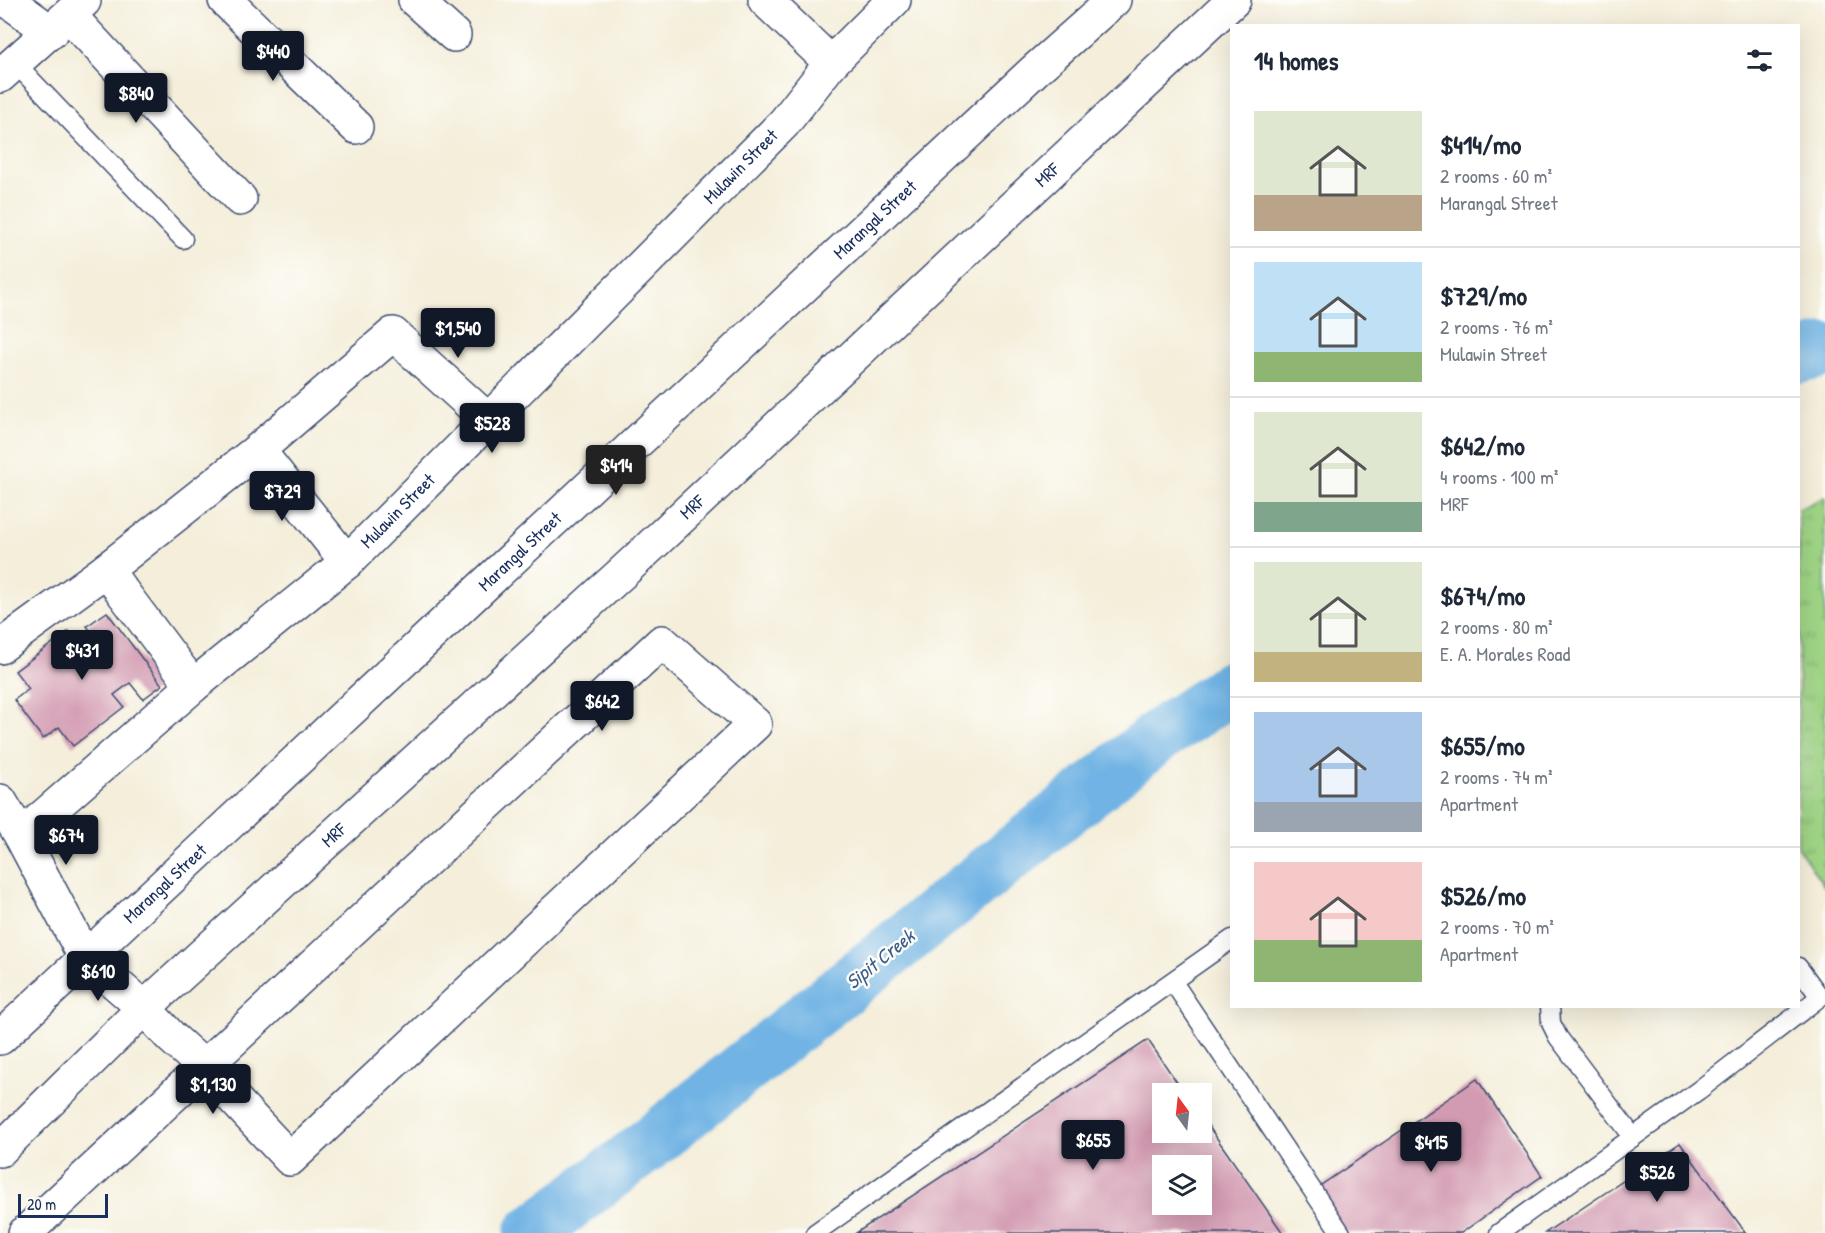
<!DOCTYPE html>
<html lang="en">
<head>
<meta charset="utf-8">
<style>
  body { margin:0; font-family:"Patrick Hand",sans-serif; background:#f2f2f3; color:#1f2937; height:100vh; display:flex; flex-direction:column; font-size:22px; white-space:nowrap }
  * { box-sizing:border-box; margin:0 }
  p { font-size:20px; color:#747a83 }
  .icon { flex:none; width:33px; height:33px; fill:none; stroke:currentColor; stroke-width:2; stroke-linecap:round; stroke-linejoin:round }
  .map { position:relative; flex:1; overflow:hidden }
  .side { position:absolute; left:1230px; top:24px; width:570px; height:984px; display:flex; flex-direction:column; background:#fff; border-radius:0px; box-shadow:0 6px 24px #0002 }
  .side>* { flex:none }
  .needle { width:39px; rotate:345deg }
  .buttons { position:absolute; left:1152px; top:1083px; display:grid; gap:12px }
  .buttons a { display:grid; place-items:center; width:60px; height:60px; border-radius:0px; background:#fff; box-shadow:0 6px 24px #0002; font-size:30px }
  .scale { position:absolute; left:18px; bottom:15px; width:90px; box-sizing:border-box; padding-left:6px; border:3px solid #1b2f5e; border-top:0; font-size:16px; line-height:21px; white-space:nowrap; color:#1b2f5e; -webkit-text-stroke:4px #fdfcf7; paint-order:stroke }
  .price { position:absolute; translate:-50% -51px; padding:0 14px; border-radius:6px; background:#111827; color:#fff; font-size:20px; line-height:39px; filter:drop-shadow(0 2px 3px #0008) }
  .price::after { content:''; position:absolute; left:50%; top:36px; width:18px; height:14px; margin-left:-9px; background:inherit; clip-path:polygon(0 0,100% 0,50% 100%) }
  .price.current { background:#222; color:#fff }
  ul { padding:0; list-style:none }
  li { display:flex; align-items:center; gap:18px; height:150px; padding:0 24px }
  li+li { border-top:2px solid #e0e1e3 }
  li span { display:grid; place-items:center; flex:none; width:168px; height:120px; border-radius:0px; color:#555 }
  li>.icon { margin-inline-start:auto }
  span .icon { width:72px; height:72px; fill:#fffc; stroke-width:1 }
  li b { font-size:26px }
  h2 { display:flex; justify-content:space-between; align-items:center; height:72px; padding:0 24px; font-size:26px }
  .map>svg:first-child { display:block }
  .grass { fill:url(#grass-tufts); stroke:#5d8272; stroke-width:1.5 }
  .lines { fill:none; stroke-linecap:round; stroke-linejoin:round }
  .river { stroke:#6fb3e4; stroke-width:54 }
  .building { fill:#d39bb2; fill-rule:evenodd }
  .lane-casing { stroke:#3c4c71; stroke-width:21 }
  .street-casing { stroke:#3c4c71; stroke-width:36 }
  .lane { stroke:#fff; stroke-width:18 }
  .street { stroke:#fff; stroke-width:33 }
  .labels { text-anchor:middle; stroke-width:5; stroke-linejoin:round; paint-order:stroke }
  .street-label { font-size:18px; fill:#1b2f5e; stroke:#fdfcf7 }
  .water-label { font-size:20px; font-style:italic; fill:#385d8d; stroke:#fdfcf7 }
</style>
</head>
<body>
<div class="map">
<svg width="1825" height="1233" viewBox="0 0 1825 1233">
  <defs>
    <pattern id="grass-tufts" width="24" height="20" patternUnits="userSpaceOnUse" patternTransform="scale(1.5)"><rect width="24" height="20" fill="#9fd485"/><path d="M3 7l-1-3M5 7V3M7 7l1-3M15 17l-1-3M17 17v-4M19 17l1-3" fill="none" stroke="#88b675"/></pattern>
  </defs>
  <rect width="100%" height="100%" fill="#fdfcf7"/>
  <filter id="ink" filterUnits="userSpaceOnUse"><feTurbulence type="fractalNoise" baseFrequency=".0167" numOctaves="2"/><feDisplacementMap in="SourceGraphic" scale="12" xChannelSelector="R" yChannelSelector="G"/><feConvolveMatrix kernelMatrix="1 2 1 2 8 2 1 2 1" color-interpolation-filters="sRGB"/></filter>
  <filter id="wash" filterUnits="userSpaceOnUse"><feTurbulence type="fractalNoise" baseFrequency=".008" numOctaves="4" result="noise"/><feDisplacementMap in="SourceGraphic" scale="24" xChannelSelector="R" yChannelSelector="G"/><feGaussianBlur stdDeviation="1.35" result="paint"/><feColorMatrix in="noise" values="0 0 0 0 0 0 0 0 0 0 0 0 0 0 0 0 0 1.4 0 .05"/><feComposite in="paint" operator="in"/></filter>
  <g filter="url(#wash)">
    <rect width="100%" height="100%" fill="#f4eeda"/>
    <!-- grass -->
    <path class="grass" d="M1825 497V887L1798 848 1799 509Z"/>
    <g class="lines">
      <!-- river -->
      <path class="river" d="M1798 357 1825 350
        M531 1233 644 1148 1160 735 1232 687"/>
    </g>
    <g id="blocks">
      <!-- building -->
      <path class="building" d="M107 612 162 685 143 699 130 683 114 695 124 707 73 746 59 727 43 739 14 700 29 689 15 671 69 631 81 646 94 636 87 626Z
        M1148 1040 1185 1094H1162V1132H1202V1117L1283 1233H856ZM1162 1166H1202V1204H1162Z
        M1477 1079 1542 1176 1461 1233H1332L1308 1194Z
        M1680 1143 1746 1233H1545Z"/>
    </g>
  </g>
  <g filter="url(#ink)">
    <use href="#blocks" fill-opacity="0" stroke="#3c4c71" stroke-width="1.5"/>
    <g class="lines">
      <defs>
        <path id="lane" d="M15 63 183 239
          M1173 982 1341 1233
          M1550 1006 1551 1023 1558 1037 1633 1137
          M815 1233 1232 939
          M1499 1233 1699 1090 1820 997 1798 967"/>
        <g id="street">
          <path d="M7 0 51 32"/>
          <path d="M225 0 356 127"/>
          <path d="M415 0 454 35"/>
          <path d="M765 0 831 63"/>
          <path d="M69 15 240 199"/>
          <path d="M0 76 84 1"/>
          <path d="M258 450 347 562"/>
          <path d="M106 570 193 686"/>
          <path d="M0 647 106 570 258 450 393 334 489 421"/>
          <path d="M0 801 21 836 85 957 144 1008 171 1037 203 1066 290 1159 755 724 662 642 25 1233"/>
          <path id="s1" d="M21 836 193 686 347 562 784 123 831 63 894 0"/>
          <path id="s2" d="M0 1038 1034 71 1114 0"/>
          <path id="s3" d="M0 1150 144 1008 623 572 1234 0"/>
        </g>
      </defs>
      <!-- lane casing -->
      <use href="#lane" class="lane-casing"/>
      <!-- street casing -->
      <use href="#street" class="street-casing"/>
      <!-- lane -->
      <use href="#lane" class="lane"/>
      <!-- street -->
      <use href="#street" class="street"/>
    </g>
  </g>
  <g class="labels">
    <!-- street labels -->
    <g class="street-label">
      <text dy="6" stroke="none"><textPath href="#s1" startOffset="984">Mulawin Street</textPath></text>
      <text dy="6" stroke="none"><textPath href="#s3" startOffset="1431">MRF</textPath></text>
      <text dy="6" stroke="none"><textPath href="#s2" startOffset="1198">Marangal Street</textPath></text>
      <text dy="6" stroke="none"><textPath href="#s3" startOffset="945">MRF</textPath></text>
      <text dy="6" stroke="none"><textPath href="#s1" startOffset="498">Mulawin Street</textPath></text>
      <text dy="6" stroke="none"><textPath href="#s2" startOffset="712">Marangal Street</textPath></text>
      <text dy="6" stroke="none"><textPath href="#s3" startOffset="459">MRF</textPath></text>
      <text dy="6" stroke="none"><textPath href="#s2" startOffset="226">Marangal Street</textPath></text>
    </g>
    <!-- water labels -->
    <g class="water-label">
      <text transform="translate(880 959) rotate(-39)" y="7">Sipit Creek</text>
    </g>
  </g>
</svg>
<div class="buttons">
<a><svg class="needle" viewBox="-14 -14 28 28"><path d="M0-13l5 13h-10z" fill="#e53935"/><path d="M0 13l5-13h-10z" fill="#747a83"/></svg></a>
<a><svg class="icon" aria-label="layers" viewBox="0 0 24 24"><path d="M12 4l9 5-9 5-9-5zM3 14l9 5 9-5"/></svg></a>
</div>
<div class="scale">20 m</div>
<b class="price" style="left:273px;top:82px">$440</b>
<b class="price" style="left:136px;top:124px">$840</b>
<b class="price" style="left:458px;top:359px">$1,540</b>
<b class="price" style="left:492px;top:454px">$528</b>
<b class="price current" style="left:616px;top:496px">$414</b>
<b class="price" style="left:282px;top:522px">$729</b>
<b class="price" style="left:82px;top:681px">$431</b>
<b class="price" style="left:602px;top:732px">$642</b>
<b class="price" style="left:66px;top:866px">$674</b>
<b class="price" style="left:98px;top:1002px">$610</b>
<b class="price" style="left:213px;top:1115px">$1,130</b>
<b class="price" style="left:1093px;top:1171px">$655</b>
<b class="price" style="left:1431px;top:1173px">$415</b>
<b class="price" style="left:1657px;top:1203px">$526</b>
<section class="side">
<h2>14 homes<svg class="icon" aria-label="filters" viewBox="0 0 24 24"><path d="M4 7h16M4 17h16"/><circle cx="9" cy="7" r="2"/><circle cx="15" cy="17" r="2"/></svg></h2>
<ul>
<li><span style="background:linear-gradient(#dfe7d0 70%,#b9a48a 0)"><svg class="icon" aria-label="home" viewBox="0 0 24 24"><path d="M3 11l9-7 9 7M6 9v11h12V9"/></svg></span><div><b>$414/mo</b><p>2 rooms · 60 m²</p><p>Marangal Street</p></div></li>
<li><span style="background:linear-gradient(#bfe0f5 75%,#8fb573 0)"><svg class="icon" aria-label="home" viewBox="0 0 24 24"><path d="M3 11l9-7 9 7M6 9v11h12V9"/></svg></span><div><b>$729/mo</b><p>2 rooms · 76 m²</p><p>Mulawin Street</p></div></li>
<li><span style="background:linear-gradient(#dfe7d0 75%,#7fa58c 0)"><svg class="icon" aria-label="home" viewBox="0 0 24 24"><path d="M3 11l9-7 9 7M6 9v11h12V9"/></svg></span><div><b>$642/mo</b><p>4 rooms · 100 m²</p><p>MRF</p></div></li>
<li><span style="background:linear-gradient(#dfe7d0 75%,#c2b280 0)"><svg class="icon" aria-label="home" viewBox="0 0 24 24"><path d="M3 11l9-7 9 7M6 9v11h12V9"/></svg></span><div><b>$674/mo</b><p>2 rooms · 80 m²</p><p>E. A. Morales Road</p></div></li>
<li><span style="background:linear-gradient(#a9c7e8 75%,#9aa5b1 0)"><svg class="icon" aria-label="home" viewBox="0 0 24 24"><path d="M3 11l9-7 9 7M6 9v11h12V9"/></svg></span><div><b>$655/mo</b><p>2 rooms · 74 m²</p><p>Apartment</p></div></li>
<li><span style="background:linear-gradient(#f6c9c9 65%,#8fb573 0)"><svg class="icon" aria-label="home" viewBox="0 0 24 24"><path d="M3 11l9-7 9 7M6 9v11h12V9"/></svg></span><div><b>$526/mo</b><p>2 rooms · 70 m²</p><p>Apartment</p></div></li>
</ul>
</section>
</div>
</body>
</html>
